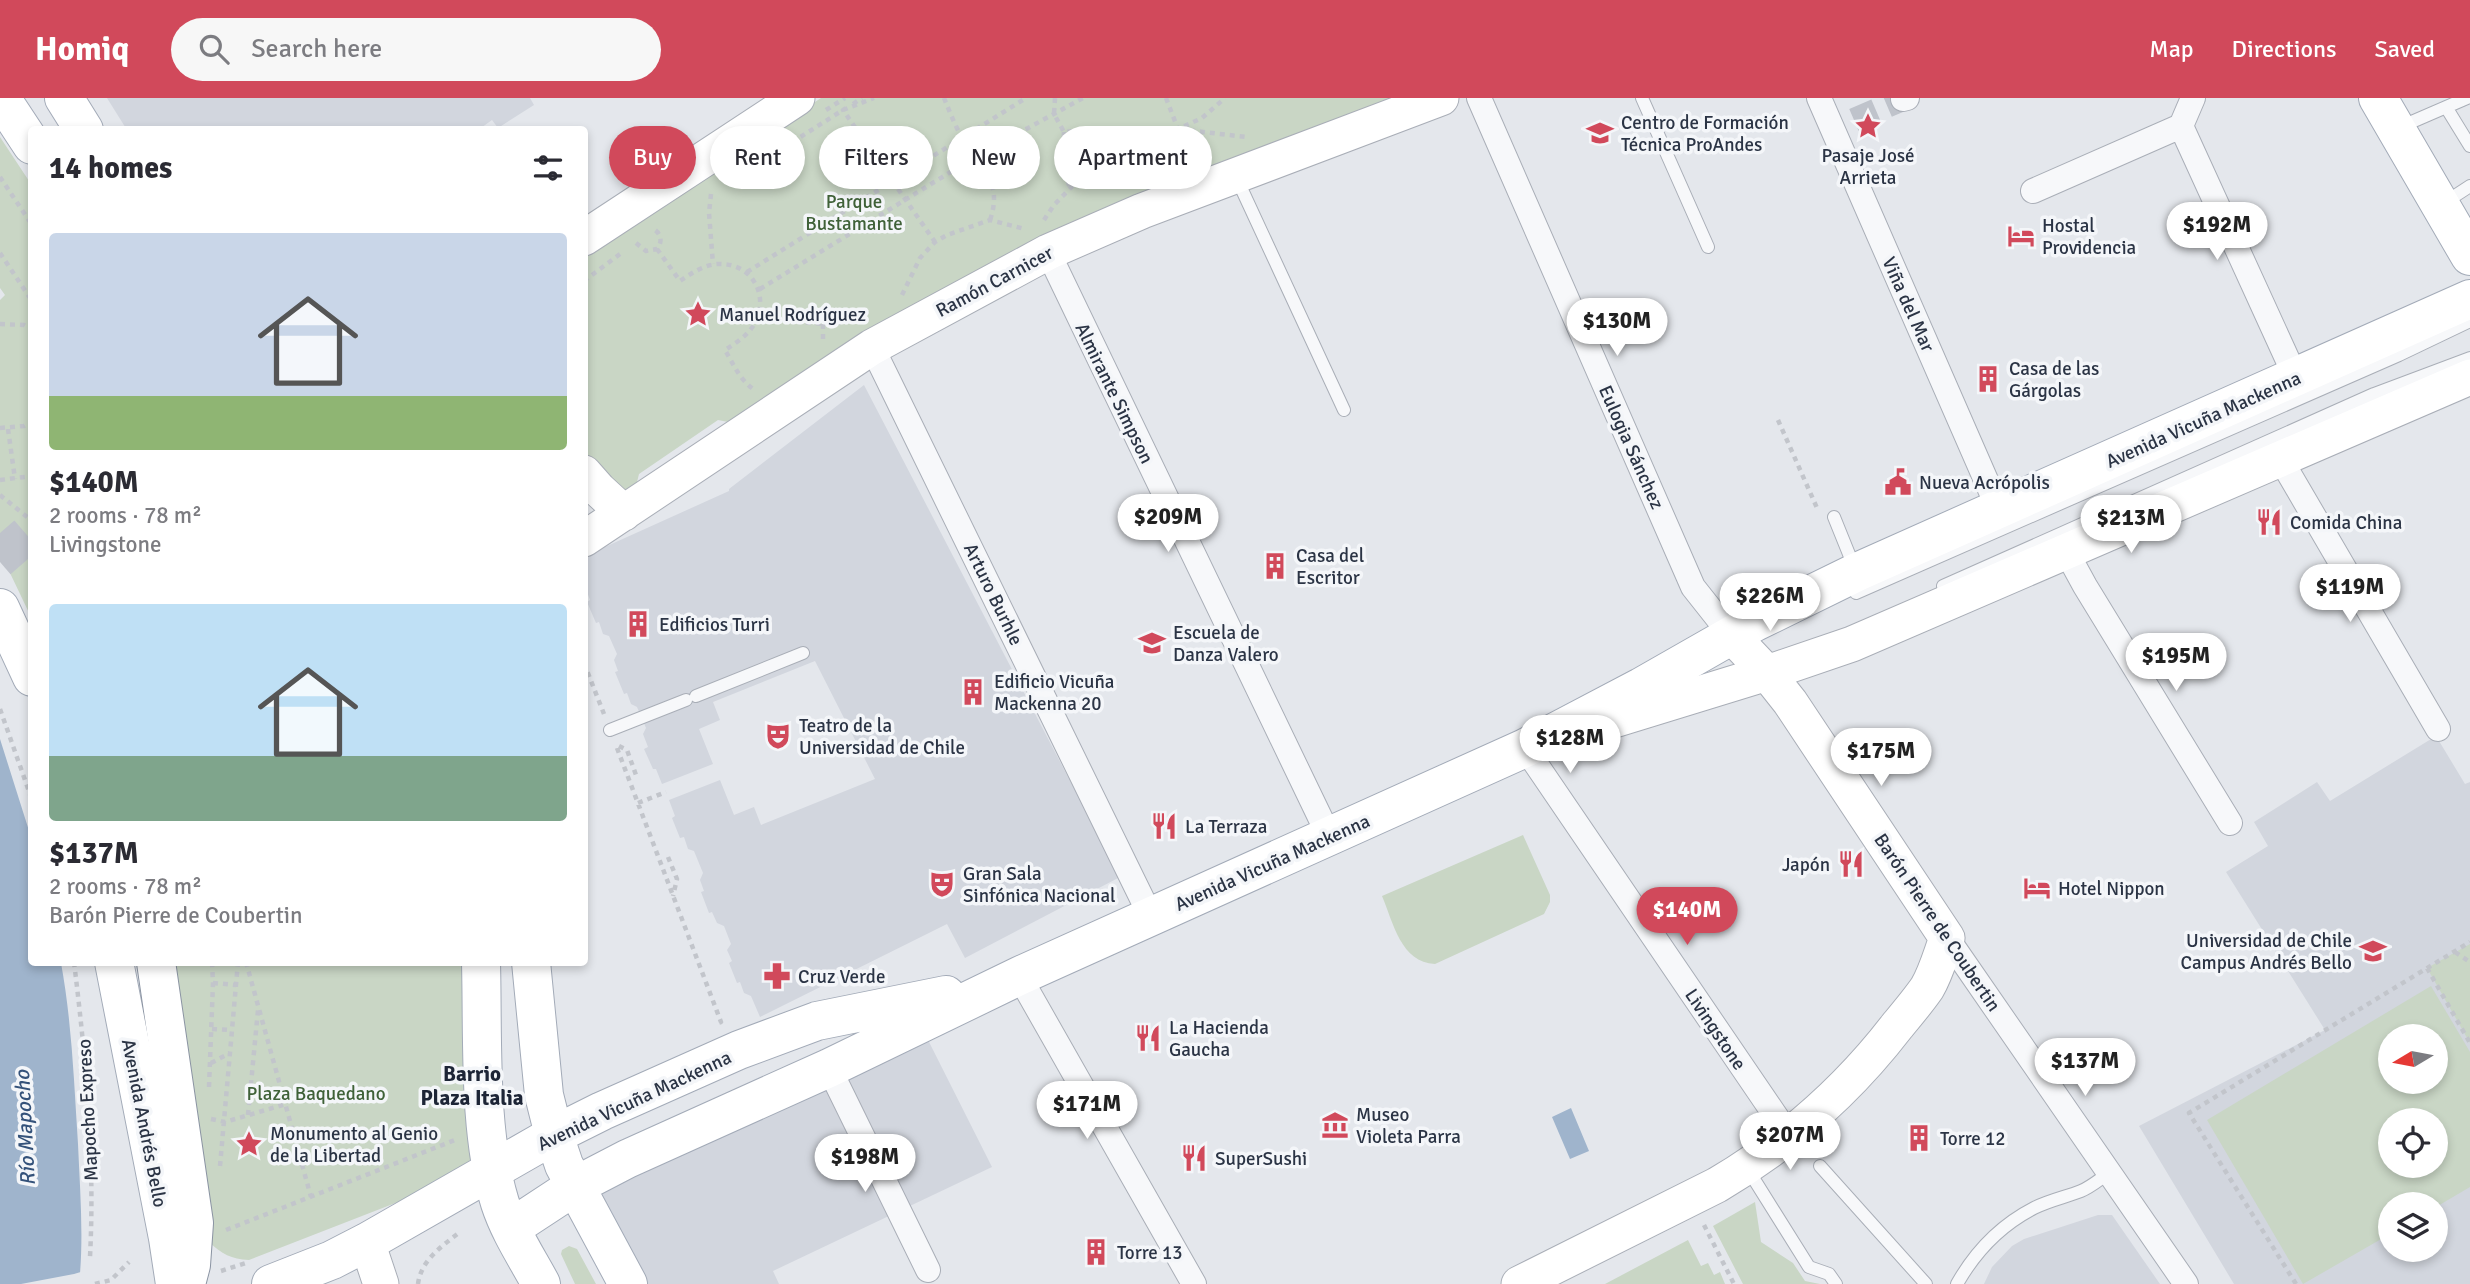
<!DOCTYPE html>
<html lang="en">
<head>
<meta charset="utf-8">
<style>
  body { margin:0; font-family:Signika,sans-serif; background:#f7f7f7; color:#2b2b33; height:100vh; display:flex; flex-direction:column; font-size:26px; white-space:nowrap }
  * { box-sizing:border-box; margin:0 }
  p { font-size:23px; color:#7c7c81 }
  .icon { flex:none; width:38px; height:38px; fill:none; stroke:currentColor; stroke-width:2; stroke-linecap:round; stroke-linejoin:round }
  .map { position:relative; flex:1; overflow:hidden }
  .panel { position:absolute; left:28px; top:28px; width:560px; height:840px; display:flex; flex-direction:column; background:#fff; border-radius:7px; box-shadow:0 4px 10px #0003 }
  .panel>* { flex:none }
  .top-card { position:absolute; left:609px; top:28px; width:665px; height:63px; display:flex; gap:14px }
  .needle { width:46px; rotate:260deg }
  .controls { position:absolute; left:2378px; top:926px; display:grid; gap:14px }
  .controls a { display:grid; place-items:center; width:70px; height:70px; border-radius:50%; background:#fff; box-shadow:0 4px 10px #0003; font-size:35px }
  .price { position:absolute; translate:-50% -60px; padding:0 16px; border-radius:24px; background:#fff; color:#222; font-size:23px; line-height:46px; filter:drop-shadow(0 2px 4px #0008) }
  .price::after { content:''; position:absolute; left:50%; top:42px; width:21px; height:16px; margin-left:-10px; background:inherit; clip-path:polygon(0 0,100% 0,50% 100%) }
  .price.on { background:#d1495b; color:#fff }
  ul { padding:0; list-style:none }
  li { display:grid; align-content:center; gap:14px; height:371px; padding:0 21px }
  li span { display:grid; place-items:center; height:217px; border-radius:7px; color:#555 }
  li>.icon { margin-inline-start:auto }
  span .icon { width:126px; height:126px; fill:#fffc; stroke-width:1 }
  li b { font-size:30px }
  h2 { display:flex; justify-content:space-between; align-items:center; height:84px; padding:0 21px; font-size:30px }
  .tag { padding:0 24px; border-radius:32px; background:#fff; box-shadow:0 4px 10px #0003; font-size:24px; line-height:63px }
  .tag.on { background:#d1495b; color:#fff }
  header { display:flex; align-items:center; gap:42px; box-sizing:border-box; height:98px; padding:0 35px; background:#d1495b; color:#fff }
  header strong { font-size:33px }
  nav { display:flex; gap:38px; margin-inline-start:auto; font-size:24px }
  .search { width:490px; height:63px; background:#f7f7f7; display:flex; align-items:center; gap:18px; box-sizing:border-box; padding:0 24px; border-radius:38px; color:#7c7c81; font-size:26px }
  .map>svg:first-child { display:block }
  .built { fill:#d2d6de; fill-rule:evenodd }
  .green { fill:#c9d6c5; fill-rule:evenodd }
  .water { fill:#9fb4cc }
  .pier { fill:#e4e7ec }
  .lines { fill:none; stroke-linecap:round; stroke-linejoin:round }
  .minor-tunnel { stroke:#bfc3cb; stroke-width:24; stroke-dasharray:24 12; stroke-linecap:butt }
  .motorway-tunnel { stroke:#bfc3cb; stroke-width:38; stroke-dasharray:38 19; stroke-linecap:butt }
  .service-casing { stroke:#a9aeb7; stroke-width:14 }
  .minor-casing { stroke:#a9aeb7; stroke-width:26 }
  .secondary-casing { stroke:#a9aeb7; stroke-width:37 }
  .primary-casing { stroke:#a3abb8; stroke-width:40 }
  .motorway-casing { stroke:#8b94a3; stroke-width:40 }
  .path { stroke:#c2c5cb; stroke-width:4.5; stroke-dasharray:5 5; stroke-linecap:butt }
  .service { stroke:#f7f8fa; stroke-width:12 }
  .minor { stroke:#f7f8fa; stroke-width:24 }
  .secondary { stroke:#fff; stroke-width:35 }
  .primary { stroke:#fff; stroke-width:38 }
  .motorway { stroke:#fff; stroke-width:38 }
  .labels { text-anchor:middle; stroke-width:7; stroke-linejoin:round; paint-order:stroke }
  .poi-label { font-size:19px; fill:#2b3445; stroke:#f4f6f9; text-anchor:start }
  .park-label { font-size:19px; fill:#3f6138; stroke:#f4f6f9 }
  .street-label { font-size:19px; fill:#2b3445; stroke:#f4f6f9 }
  .neighbourhood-label { font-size:21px; font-weight:bold; fill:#1d2536; stroke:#f4f6f9 }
  .water-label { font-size:21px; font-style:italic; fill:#34527a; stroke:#f4f6f9 }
</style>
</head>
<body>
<header>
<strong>Homiq</strong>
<div class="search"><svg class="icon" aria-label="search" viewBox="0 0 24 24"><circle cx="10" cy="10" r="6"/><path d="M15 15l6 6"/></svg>Search here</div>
<nav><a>Map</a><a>Directions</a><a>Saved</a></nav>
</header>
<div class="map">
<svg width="2470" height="1186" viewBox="0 0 2470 1186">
  <rect width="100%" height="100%" fill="#e4e7ec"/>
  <!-- built -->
  <path class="built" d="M107 0H530L534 7 498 30 492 22 478 32H127Z
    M864 287 1120 779 965 860 947 826 760 919 751 898 744 895 740 884 737 885 729 865 732 863 727 852 731 846 724 828 717 825 712 814 709 815 701 794 704 793 700 782 703 775 694 753 688 751 684 739 680 740 672 720 675 718 669 702 720 682 734 717 754 709 761 727 875 681 815 563 713 604 720 622 699 631 713 666 662 686 656 671H653L644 651 648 649 643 636 646 630 637 609 631 606 627 595 624 596 615 574 618 573 614 562 617 556 609 538 603 536 599 524 596 525 587 504 590 502 586 491 588 485 585 477V458L729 393V391Z
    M2436 638 2465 686 2470 684V1186H2234L2139 1028 2325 932 2226 774 2268 748 2254 724 2317 684 2330 703ZM2390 938H2436V984H2390ZM2390 1022H2436V1068H2390ZM2390 1106H2436V1152H2390Z
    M925 936 992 1069 773 1173 779 1186H647L596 1090Z
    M2098 1117H2112L2160 1186H1984L1992 1169 2012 1148 2024 1141Z"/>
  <!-- green -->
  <path class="green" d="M821 0H1405L733 325 718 322 639 376 636 388 633 393 611 392 585 354V156Z
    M0 39 31 86 32 490 28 493 31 500V519L0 454V202L5 197 0 190Z
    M1523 737 1550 797V804L1544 816 1435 866C1401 865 1393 824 1382 798Z
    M2470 846V945L2427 870Z
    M166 865H470L477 1047 468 1066 434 1090 249 1162C231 1161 222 1156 209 1144Z
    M2431 888 2470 954V1089L2436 1109V1106H2390V1136L2303 1186 2207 1022ZM2390 938H2436V984H2390ZM2390 1022H2436V1068H2390Z
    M1755 1104 1761 1144 1793 1165 1805 1183 1820 1186H1743L1713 1128Z
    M1688 1142 1701 1168 1708 1165 1714 1177 1720 1174 1725 1186H1605Z
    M569 1148 577 1151 596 1186H575L561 1156 562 1152Z"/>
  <!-- water -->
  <path class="water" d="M0 641 31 739 32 864 61 865C72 925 74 985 78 1046 80 1093 84 1140 79 1186H0Z
    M1571 1010 1589 1053 1570 1061 1552 1019Z"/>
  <!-- pier -->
  <path class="pier" d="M84 1173 83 1186H21L74 1176Z"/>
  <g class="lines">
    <!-- minor-tunnel -->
    <path class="minor-tunnel" d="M1854 22 1903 1"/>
    <!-- motorway-tunnel -->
    <path class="motorway-tunnel" d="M0 435 32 472"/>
    <defs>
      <path id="service" d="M1642 0 1708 149
        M2446 9 2470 48
        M2400 29 2467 0
        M1237 81 1344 312
        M2444 105 2470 88
        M1834 419 1855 471
        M1943 488 2374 296 2470 260
        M1856 495 2399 257 2470 223
        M696 598 803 555
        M610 632 686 602
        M1820 1068 1926 1186
        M1747 1070 1809 1169 1829 1176 1836 1186
        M1957 1186C1975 1154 2001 1127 2034 1110 2050 1102 2066 1099 2081 1093 2091 1089 2100 1081 2109 1075"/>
      <path id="minor" d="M1479 0 1693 489 1731 537
        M1819 0 1999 412
        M1903 1 1907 0
        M2181 28 2296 280
        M2033 93 2181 28 2193 0
        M1048 154 1329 738
        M872 249 1151 819
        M2281 362 2438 631
        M2067 455 2085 488 2230 725
        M1525 650 1790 1039
        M1947 840 2186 1186
        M1019 878 1194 1186
        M829 970 928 1172"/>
      <path id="secondary" d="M584 140 797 0
        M584 375 599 392 624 415
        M584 441 872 249 1048 154 1142 113 1441 0
        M1588 630 1767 575 1852 546 2470 279
        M367 1144 381 1186
        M1519 1186 1717 1087C1788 1045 1847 993 1897 928 1907 916 1918 903 1927 890 1936 875 1941 856 1947 840L1790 604 1767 575 1731 537"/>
      <path id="primary" d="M1 0 32 47
        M64 0 84 32
        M2378 0 2470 158
        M0 510 32 579
        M114 864 168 1140 175 1186
        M481 864C483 939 478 1034 500 1105 509 1133 527 1160 541 1186
        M531 864 544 997 554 1037 564 1067 628 1186
        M511 1130 575 1088 627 1061 829 970 1019 878 1525 650 1641 589 1755 524 1857 474 2470 201
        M271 1186 332 1162 367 1144 554 1037 602 1013 739 952 817 923 946 897"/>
      <path id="motorway" d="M156 864 194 1125 191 1167 186 1186"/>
    </defs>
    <!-- service casing -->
    <use href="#service" class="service-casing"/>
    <!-- minor casing -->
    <use href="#minor" class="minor-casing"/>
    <!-- secondary casing -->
    <use href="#secondary" class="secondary-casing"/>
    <!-- primary casing -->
    <use href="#primary" class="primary-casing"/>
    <!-- motorway casing -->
    <use href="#motorway" class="motorway-casing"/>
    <!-- path -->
    <path class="path" d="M944 0C949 12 954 25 960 36 978 68 1004 82 990 122
      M1055 0 1054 16 1064 34 1101 31 1136 39
      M1166 0 1178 31 1202 20 1225 0
      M853 6 862 0
      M846 10 843 12 935 144
      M826 12 845 0
      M1064 34 1063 66 1070 91
      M750 71 843 12 874 0
      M0 79 32 127
      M711 96 709 115 713 166
      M1044 122 1054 107 1092 68 1136 39 1178 31 1246 39
      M636 145 646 153 657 151C662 145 662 137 655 132
      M657 151 680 183C692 175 705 166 719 166 755 165 772 203 751 231 744 240 734 246 725 252 734 267 740 283 756 293
      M0 155 32 203
      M747 174 1026 0
      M584 183 620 156
      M760 191 975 59 1083 0
      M902 197 920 160 935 144 947 137 990 122 1025 131
      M756 220 823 226 846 224
      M845 223H856
      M0 226 24 227 32 231
      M823 226V245
      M1778 322 1817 410
      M0 330 24 328 32 324
      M8 331 15 381
      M0 382 32 378
      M0 397 32 423
      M584 565 604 616
      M0 611 32 702
      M619 648 627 652 636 677
      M617 650 721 924 718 925
      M638 705 666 694
      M668 759 677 781 673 798
      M2455 854 2470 864
      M74 864C86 962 95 1061 90 1159
      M246 864 311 1099
      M2427 870 2470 945
      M213 885 236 887
      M212 931 232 932
      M211 965 230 955
      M209 989 213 885 212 864
      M248 1017 258 912
      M211 1021 225 1024 286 1006
      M220 1068 238 864
      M1704 1127 1734 1186
      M226 1132 455 1042
      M221 1173 246 1165
      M95 1186 111 1182 129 1164
      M418 1186C421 1162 442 1148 460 1134
      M2296 1186 2189 1015 2470 844"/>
    <!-- service -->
    <use href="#service" class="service"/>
    <!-- minor -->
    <use href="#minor" class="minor"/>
    <!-- secondary -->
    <use href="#secondary" class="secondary"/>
    <!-- primary -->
    <use href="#primary" class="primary"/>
    <!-- motorway -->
    <use href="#motorway" class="motorway"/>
  </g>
  <!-- icons -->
  <defs>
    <symbol id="sight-bare" viewBox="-9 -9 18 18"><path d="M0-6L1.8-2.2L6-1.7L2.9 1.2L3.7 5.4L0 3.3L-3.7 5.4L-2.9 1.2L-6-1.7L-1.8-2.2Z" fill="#d1495b" stroke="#f4f6f9" stroke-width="2.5" paint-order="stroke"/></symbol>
    <symbol id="university-bare" viewBox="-9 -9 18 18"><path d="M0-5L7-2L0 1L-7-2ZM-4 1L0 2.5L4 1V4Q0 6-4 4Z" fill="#d1495b" stroke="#f4f6f9" stroke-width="2.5" paint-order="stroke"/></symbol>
    <symbol id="hotel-bare" viewBox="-9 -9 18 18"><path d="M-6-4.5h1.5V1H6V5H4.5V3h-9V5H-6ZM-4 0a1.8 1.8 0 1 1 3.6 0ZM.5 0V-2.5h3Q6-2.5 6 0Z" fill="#d1495b" stroke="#f4f6f9" stroke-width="2.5" paint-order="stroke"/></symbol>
    <symbol id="building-bare" viewBox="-9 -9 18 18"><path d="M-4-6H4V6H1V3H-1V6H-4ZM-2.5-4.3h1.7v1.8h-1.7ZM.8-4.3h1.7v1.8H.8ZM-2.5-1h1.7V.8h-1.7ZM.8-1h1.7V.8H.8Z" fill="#d1495b" stroke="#f4f6f9" stroke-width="2.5" paint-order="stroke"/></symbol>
    <symbol id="civic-bare" viewBox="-9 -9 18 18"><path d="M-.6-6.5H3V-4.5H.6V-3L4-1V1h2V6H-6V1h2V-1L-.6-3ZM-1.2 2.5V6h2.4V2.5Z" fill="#d1495b" stroke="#f4f6f9" stroke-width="2.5" paint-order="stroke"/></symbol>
    <symbol id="restaurant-bare" viewBox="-9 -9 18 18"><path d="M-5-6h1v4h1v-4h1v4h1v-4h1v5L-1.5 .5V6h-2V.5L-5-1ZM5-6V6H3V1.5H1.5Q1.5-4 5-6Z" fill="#d1495b" stroke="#f4f6f9" stroke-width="2.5" paint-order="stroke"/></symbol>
    <symbol id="theatre-bare" viewBox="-9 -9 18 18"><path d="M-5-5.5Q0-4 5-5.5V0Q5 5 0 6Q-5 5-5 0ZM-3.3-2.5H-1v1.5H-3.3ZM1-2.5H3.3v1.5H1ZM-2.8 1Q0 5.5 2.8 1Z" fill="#d1495b" stroke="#f4f6f9" stroke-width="2.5" paint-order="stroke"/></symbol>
    <symbol id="pharmacy-bare" viewBox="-9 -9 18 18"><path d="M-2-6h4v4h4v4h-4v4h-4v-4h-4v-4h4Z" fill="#d1495b" stroke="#f4f6f9" stroke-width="2.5" paint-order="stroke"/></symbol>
    <symbol id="museum-bare" viewBox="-9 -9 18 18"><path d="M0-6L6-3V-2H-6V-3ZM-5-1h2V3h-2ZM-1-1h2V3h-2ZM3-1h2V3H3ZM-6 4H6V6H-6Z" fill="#d1495b" stroke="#f4f6f9" stroke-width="2.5" paint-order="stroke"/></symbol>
  </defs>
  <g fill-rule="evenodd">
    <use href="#sight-bare" x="1849" y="9" width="38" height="38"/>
    <use href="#university-bare" x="1581" y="16" width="38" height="38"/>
    <use href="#hotel-bare" x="2002" y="119" width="38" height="38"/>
    <use href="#sight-bare" x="679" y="197" width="38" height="38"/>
    <use href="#building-bare" x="1969" y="262" width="38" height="38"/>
    <use href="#civic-bare" x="1879" y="365" width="38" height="38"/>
    <use href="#restaurant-bare" x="2250" y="405" width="38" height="38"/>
    <use href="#building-bare" x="1256" y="449" width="38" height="38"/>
    <use href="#building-bare" x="619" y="507" width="38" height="38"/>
    <use href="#university-bare" x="1133" y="526" width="38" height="38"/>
    <use href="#building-bare" x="954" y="575" width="38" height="38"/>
    <use href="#theatre-bare" x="759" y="619" width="38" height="38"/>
    <use href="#restaurant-bare" x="1145" y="709" width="38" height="38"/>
    <use href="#restaurant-bare" x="1832" y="747" width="38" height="38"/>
    <use href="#theatre-bare" x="923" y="767" width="38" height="38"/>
    <use href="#hotel-bare" x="2018" y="771" width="38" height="38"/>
    <use href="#university-bare" x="2354" y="834" width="38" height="38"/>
    <use href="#pharmacy-bare" x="758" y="859" width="38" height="38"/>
    <use href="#restaurant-bare" x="1129" y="921" width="38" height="38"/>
    <use href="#museum-bare" x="1316" y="1008" width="38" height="38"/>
    <use href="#building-bare" x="1900" y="1021" width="38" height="38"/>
    <use href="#sight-bare" x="230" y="1027" width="38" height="38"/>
    <use href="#restaurant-bare" x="1175" y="1041" width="38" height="38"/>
    <use href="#building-bare" x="1077" y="1135" width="38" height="38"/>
  </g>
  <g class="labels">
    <!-- poi labels -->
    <g class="poi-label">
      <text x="1621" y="31">Centro de Formación<tspan x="1621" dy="22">Técnica ProAndes</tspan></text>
      <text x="1868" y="64" text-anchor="middle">Pasaje José<tspan x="1868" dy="22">Arrieta</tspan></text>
      <text x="2042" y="134">Hostal<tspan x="2042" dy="22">Providencia</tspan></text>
      <text x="719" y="223">Manuel Rodríguez</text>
      <text x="2009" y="277">Casa de las<tspan x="2009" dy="22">Gárgolas</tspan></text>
      <text x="1919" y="391">Nueva Acrópolis</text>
      <text x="2290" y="431">Comida China</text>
      <text x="1296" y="464">Casa del<tspan x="1296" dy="22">Escritor</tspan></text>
      <text x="659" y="533">Edificios Turri</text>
      <text x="1173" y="541">Escuela de<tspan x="1173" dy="22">Danza Valero</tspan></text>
      <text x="994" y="590">Edificio Vicuña<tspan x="994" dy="22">Mackenna 20</tspan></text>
      <text x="799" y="634">Teatro de la<tspan x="799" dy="22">Universidad de Chile</tspan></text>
      <text x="1185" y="735">La Terraza</text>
      <text x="1830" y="773" text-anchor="end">Japón</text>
      <text x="963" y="782">Gran Sala<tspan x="963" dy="22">Sinfónica Nacional</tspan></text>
      <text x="2058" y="797">Hotel Nippon</text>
      <text x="2352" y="849" text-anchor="end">Universidad de Chile<tspan x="2352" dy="22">Campus Andrés Bello</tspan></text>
      <text x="798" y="885">Cruz Verde</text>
      <text x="1169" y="936">La Hacienda<tspan x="1169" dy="22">Gaucha</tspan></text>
      <text x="1356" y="1023">Museo<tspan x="1356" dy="22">Violeta Parra</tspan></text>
      <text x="270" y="1042">Monumento al Genio<tspan x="270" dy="22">de la Libertad</tspan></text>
      <text x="1940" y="1047">Torre 12</text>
      <text x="1215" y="1067">SuperSushi</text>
      <text x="1117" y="1161">Torre 13</text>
    </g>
    <!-- park labels -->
    <g class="park-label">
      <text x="854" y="110">Parque<tspan x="854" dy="22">Bustamante</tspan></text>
      <text x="316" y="1002">Plaza Baquedano</text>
    </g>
    <!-- street labels -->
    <g class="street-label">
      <text transform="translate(994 183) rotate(-28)" y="7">Ramón Carnicer</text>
      <text transform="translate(1909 206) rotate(66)" y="7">Viña del Mar</text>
      <text transform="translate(1115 295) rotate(64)" y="7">Almirante Simpson</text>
      <text transform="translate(2203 321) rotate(-24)" y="7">Avenida Vicuña Mackenna</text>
      <text transform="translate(1632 349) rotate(66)" y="7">Eulogia Sánchez</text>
      <text transform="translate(994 496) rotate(64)" y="7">Arturo Burhle</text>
      <text transform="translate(1272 764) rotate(-24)" y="7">Avenida Vicuña Mackenna</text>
      <text transform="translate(1938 824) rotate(56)" y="7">Barón Pierre de Coubertin</text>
      <text transform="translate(1716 931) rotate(56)" y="7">Livingstone</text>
      <text transform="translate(634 1002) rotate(-25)" y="7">Avenida Vicuña Mackenna</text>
      <text transform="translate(87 1012) rotate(-93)" y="7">Mapocho Expreso</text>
      <text transform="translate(145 1025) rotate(79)" y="7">Avenida Andrés Bello</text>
    </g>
    <!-- neighbourhood labels -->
    <g class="neighbourhood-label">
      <text x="472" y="983">Barrio<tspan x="472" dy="24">Plaza Italia</tspan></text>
    </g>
    <!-- water labels -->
    <g class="water-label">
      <text transform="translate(25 1030) rotate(-93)" y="7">Río Mapocho</text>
    </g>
  </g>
</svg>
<div class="controls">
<a><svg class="needle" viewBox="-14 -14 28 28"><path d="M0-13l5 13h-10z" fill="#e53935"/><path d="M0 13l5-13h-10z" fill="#7c7c81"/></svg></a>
<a><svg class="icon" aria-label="locate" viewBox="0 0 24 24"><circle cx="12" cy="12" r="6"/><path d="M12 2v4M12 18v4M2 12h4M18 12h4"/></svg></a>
<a><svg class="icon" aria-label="layers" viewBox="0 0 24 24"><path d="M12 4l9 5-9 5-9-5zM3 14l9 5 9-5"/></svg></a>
</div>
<b class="price" style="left:2217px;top:164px">$192M</b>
<b class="price" style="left:1617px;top:260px">$130M</b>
<b class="price" style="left:1168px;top:456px">$209M</b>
<b class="price" style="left:2131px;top:457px">$213M</b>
<b class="price" style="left:2350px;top:526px">$119M</b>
<b class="price" style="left:1770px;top:535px">$226M</b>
<b class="price" style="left:2176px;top:595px">$195M</b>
<b class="price" style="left:1570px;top:677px">$128M</b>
<b class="price" style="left:1881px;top:690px">$175M</b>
<b class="price on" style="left:1687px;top:849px">$140M</b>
<b class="price" style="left:2085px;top:1000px">$137M</b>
<b class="price" style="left:1087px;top:1043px">$171M</b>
<b class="price" style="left:1790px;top:1074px">$207M</b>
<b class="price" style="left:865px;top:1096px">$198M</b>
<div class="top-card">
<a class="tag on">Buy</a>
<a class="tag">Rent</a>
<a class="tag">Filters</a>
<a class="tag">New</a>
<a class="tag">Apartment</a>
</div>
<section class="panel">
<h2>14 homes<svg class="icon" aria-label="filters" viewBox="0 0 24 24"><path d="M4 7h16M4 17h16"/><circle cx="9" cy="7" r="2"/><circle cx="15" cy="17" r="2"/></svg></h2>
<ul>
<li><span style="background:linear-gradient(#c9d6e8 75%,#8fb573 0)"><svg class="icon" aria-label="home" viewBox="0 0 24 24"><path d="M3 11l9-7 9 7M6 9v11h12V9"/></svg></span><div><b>$140M</b><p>2 rooms · 78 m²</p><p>Livingstone</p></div></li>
<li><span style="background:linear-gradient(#bfe0f5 70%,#7fa58c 0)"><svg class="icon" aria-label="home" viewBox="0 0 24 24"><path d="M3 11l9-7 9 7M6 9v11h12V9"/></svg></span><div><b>$137M</b><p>2 rooms · 78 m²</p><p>Barón Pierre de Coubertin</p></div></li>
</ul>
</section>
</div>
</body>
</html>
